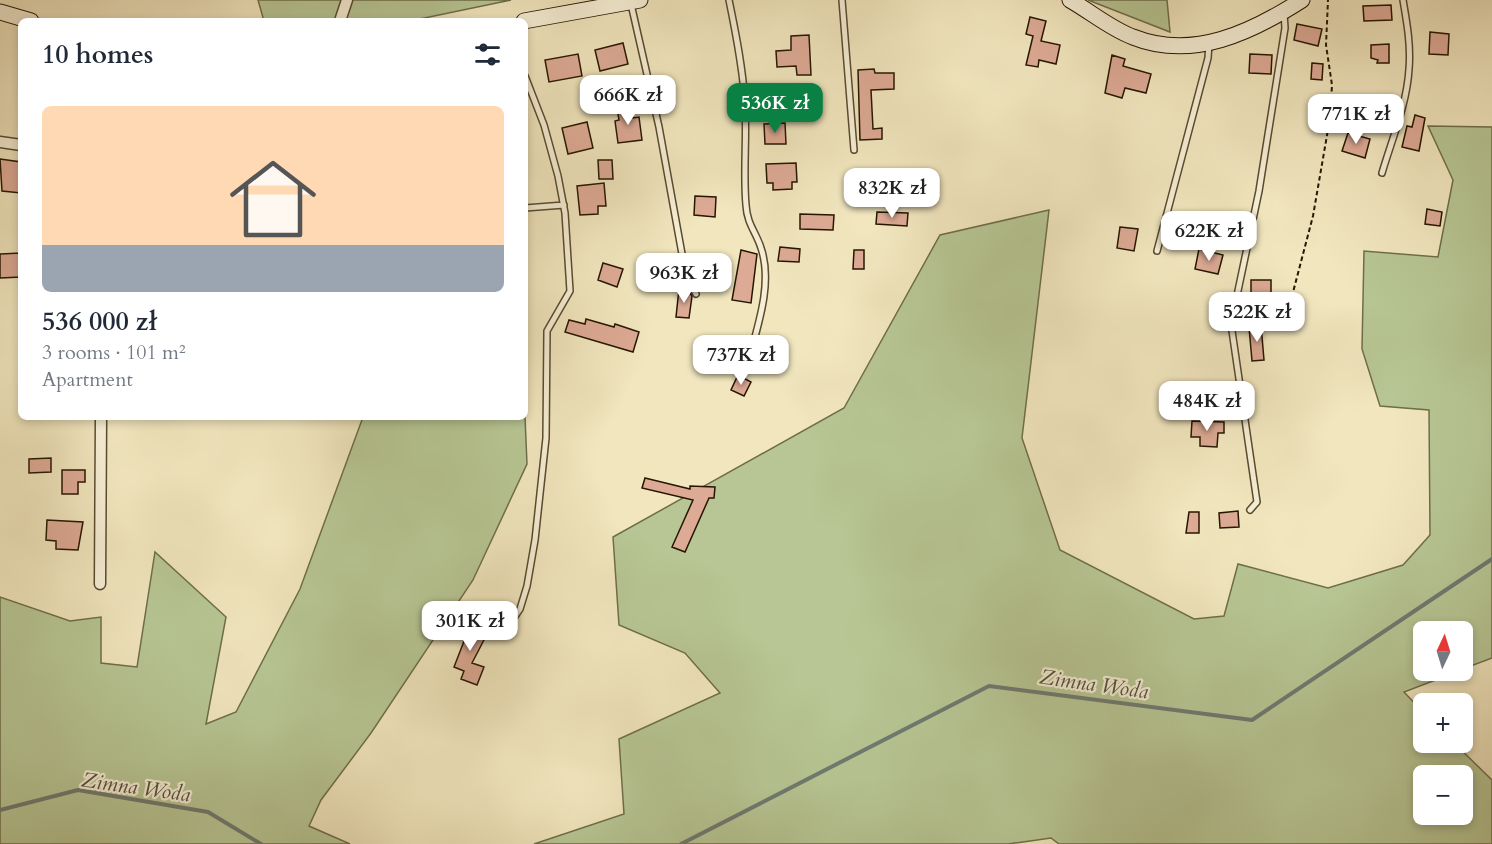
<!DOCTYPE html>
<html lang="en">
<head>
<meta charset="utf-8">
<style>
  body { margin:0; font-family:Cardo,serif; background:#f6f6f7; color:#1f2937; height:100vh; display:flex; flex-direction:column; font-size:22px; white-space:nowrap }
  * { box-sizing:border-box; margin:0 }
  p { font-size:20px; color:#747a83 }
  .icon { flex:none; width:33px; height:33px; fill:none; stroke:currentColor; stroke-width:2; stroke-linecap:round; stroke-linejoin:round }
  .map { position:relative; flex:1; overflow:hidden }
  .details { position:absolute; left:18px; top:18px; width:510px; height:402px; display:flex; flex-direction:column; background:#fff; border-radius:9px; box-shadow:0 3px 9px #0003 }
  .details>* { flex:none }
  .needle { width:39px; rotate:4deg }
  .controls { position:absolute; left:1413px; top:621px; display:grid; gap:12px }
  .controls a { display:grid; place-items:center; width:60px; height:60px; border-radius:9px; background:#fff; box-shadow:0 3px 9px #0003; font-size:30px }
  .price { position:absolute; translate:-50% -51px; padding:0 14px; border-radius:12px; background:#fff; color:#222; font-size:20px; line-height:39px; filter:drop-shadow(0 2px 3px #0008) }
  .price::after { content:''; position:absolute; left:50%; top:36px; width:18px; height:14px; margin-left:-9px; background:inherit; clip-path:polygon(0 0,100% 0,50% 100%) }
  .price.selected { background:#0b8043; color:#fff }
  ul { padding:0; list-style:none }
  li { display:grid; align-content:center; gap:12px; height:318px; padding:0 24px }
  li span { display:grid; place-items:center; height:186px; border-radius:9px; color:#555 }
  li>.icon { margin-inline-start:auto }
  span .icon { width:108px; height:108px; fill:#fffc; stroke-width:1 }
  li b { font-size:26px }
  h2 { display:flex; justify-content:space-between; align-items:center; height:72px; padding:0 24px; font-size:26px }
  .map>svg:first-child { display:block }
  .green { fill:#b7c694; stroke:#6e6e4a; stroke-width:1.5; fill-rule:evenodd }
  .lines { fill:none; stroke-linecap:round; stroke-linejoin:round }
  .stream { stroke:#6e7a70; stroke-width:4 }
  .building { fill:#ddaa95; stroke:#261600; stroke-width:1.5 }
  .lane-casing { stroke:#594a30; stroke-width:8 }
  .street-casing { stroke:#594a30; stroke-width:13 }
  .secondary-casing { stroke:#261600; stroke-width:17 }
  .path { stroke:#261600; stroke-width:2; stroke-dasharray:4.5 3; stroke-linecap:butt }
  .lane { stroke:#f6efd5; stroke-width:5 }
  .street { stroke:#f6efd5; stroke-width:10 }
  .secondary { stroke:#f6efd5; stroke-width:15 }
  .labels { text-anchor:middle; stroke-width:4.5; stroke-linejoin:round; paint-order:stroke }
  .water-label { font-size:21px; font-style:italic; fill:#505041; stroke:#f6efd5 }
</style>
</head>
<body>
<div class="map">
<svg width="1492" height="844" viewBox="0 0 1492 844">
  <rect width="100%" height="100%" fill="#f1e6be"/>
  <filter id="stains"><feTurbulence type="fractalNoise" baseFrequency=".00333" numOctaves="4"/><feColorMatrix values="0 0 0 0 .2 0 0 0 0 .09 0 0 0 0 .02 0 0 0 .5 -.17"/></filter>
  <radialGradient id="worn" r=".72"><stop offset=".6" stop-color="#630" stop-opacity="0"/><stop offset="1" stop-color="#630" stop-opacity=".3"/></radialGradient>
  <!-- green -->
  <path class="green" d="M258 0H511L410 21H264Z
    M1088 0H1167L1170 32Z
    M1428 126 1492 127V658L1463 669 1462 632H1424V670L1459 671 1404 692 1423 712 1424 742 1454 743 1492 780V844H1059L1051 838 1008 844H534L624 814 619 739 720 693 685 653 619 625 613 537 844 408 940 235 1049 210 1022 438 1060 550 1194 619 1224 616 1238 564 1328 588 1403 565 1430 535 1429 410 1380 406 1362 349 1364 251 1438 257 1453 180ZM1424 776H1462V814H1424Z
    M363 417H525L527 464 473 580 371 733 321 800 309 826 350 844H0V597L70 621 101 617V663L137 667 155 552 226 617 206 724 236 712 300 589Z"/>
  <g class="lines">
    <!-- stream -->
    <path class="stream" d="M0 810 78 790 208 812 261 844
      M681 844 989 686 1252 720 1492 559"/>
  </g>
  <!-- building -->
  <path class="building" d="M1391 5 1392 20 1364 21 1363 6Z
    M1030 17 1046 21 1041 41 1060 45 1056 64 1039 60 1038 67 1026 65 1033 36 1026 34Z
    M1297 24 1322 29 1318 46 1294 40Z
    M1430 32 1449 34 1448 55 1429 54Z
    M809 35 811 75H797L796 66 777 67 776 51 791 50V36Z
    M623 43 628 64 600 71 595 50Z
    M1389 44V63H1377L1378 60 1371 58V45Z
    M578 54 582 76 549 82 545 60Z
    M1250 54 1272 55 1271 74 1249 73Z
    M1112 55 1125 59 1123 66 1151 74 1146 93 1125 88 1122 98 1105 93Z
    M1312 63 1323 64 1322 80 1311 79Z
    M874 69 875 73H894V89L871 90 873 129 882 128V139L860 140 858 70Z
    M631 107 633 118 639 117 642 140 618 143 615 121 619 120 617 108Z
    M1415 115 1425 118 1419 151 1402 147 1407 126 1412 127Z
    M587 122 593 148 568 154 562 128Z
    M785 123 786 144H765L764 124Z
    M1348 133 1370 139 1365 158 1342 151Z
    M0 159 21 162V193L2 191Z
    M598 160H612L613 179H599Z
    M796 163 797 182H792V189L773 190V183H767L766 164Z
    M604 183 606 206H598V214L580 215 577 186Z
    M695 196 716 197 715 217 694 215Z
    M1427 209 1442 212 1440 226 1425 224Z
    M877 212 908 213 907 226 876 224Z
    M800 214 834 215 833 230 800 229Z
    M1120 227 1138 229 1134 251 1117 248Z
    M780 247 800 249 799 262 778 261Z
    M1199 249 1223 255 1218 274 1195 269Z
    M741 250 757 254 751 303 732 300Z
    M854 250H864V269H853Z
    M21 253V277L0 278V254Z
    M695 259 718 261 717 280 694 278Z
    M603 263 623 269 617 287 598 280Z
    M1251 280H1271V298L1251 299Z
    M679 289 688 290 692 296 689 318 676 317Z
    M586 319 614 327 615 324 639 332 633 352 565 332 569 320 585 324Z
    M1261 325 1264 360 1252 361 1249 327Z
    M738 375 751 382 744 396 731 390Z
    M1192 421 1224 422V433H1218L1217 447 1200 446V437H1191Z
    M51 458V472L29 473V459Z
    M62 470H85V482H78V494H62Z
    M645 478 690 489V486L715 487 714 498H709L685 552 672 547 693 500 642 488Z
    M1238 511 1239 527 1220 528 1219 513Z
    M1189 512H1199V533H1186Z
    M47 520 83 522 78 550 56 549V541L46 540Z
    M463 620 488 632 472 663 484 667 477 685 461 679 464 671 454 667 466 636 458 632Z"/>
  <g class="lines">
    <defs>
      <path id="lane" d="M729 0C736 34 743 69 745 104 747 138 743 172 746 205 747 224 756 232 761 248 774 286 755 333 746 370
        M842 0 854 150
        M631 4 659 127 686 276 696 294
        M1382 173C1392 139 1407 104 1409 69 1411 46 1407 23 1403 0
        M525 208 564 205
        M1157 251 1208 58 1209 43
        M1250 510 1257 502 1231 324 1259 191 1285 28 1284 13
        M505 631 520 609 527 586 535 540 546 438 547 331 570 291 565 213 558 176 544 125 525 76"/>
      <path id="street" d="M340 21 347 0
        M0 142 21 145
        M100 584 101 417"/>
      <path id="secondary" d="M1070 0C1091 12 1111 29 1133 37 1193 61 1252 32 1302 0
        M0 12 31 21
        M524 21 640 0"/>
    </defs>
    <!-- lane casing -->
    <use href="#lane" class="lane-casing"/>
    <!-- street casing -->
    <use href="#street" class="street-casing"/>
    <!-- secondary casing -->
    <use href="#secondary" class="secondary-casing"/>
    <!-- path -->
    <path class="path" d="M1286 319 1313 216 1330 118 1332 85 1326 45 1328 0"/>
    <!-- lane -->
    <use href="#lane" class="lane"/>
    <!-- street -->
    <use href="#street" class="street"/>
    <!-- secondary -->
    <use href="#secondary" class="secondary"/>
  </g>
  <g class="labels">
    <!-- water labels -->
    <g class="water-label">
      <text transform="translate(1094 684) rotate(8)" y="7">Zimna Woda</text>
      <text transform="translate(136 787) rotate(8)" y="7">Zimna Woda</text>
    </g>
  </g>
  <rect width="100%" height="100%" filter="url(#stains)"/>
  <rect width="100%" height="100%" fill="url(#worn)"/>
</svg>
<div class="controls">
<a><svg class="needle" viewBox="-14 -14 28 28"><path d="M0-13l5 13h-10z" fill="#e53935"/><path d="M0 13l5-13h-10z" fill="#747a83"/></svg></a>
<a>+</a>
<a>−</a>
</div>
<b class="price" style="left:628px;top:126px">666K zł</b>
<b class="price selected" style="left:775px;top:134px">536K zł</b>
<b class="price" style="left:1356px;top:145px">771K zł</b>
<b class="price" style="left:892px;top:219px">832K zł</b>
<b class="price" style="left:1209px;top:262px">622K zł</b>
<b class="price" style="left:684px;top:304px">963K zł</b>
<b class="price" style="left:1257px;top:343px">522K zł</b>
<b class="price" style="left:741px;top:386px">737K zł</b>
<b class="price" style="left:1207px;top:432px">484K zł</b>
<b class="price" style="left:470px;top:652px">301K zł</b>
<section class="details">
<h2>10 homes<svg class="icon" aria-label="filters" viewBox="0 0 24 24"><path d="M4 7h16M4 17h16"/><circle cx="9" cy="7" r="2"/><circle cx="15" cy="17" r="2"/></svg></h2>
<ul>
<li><span style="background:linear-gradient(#ffd9b3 75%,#9aa5b1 0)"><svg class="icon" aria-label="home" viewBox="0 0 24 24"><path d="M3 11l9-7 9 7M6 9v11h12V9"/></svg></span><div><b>536 000 zł</b><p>3 rooms · 101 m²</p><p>Apartment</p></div></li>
</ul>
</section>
</div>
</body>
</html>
